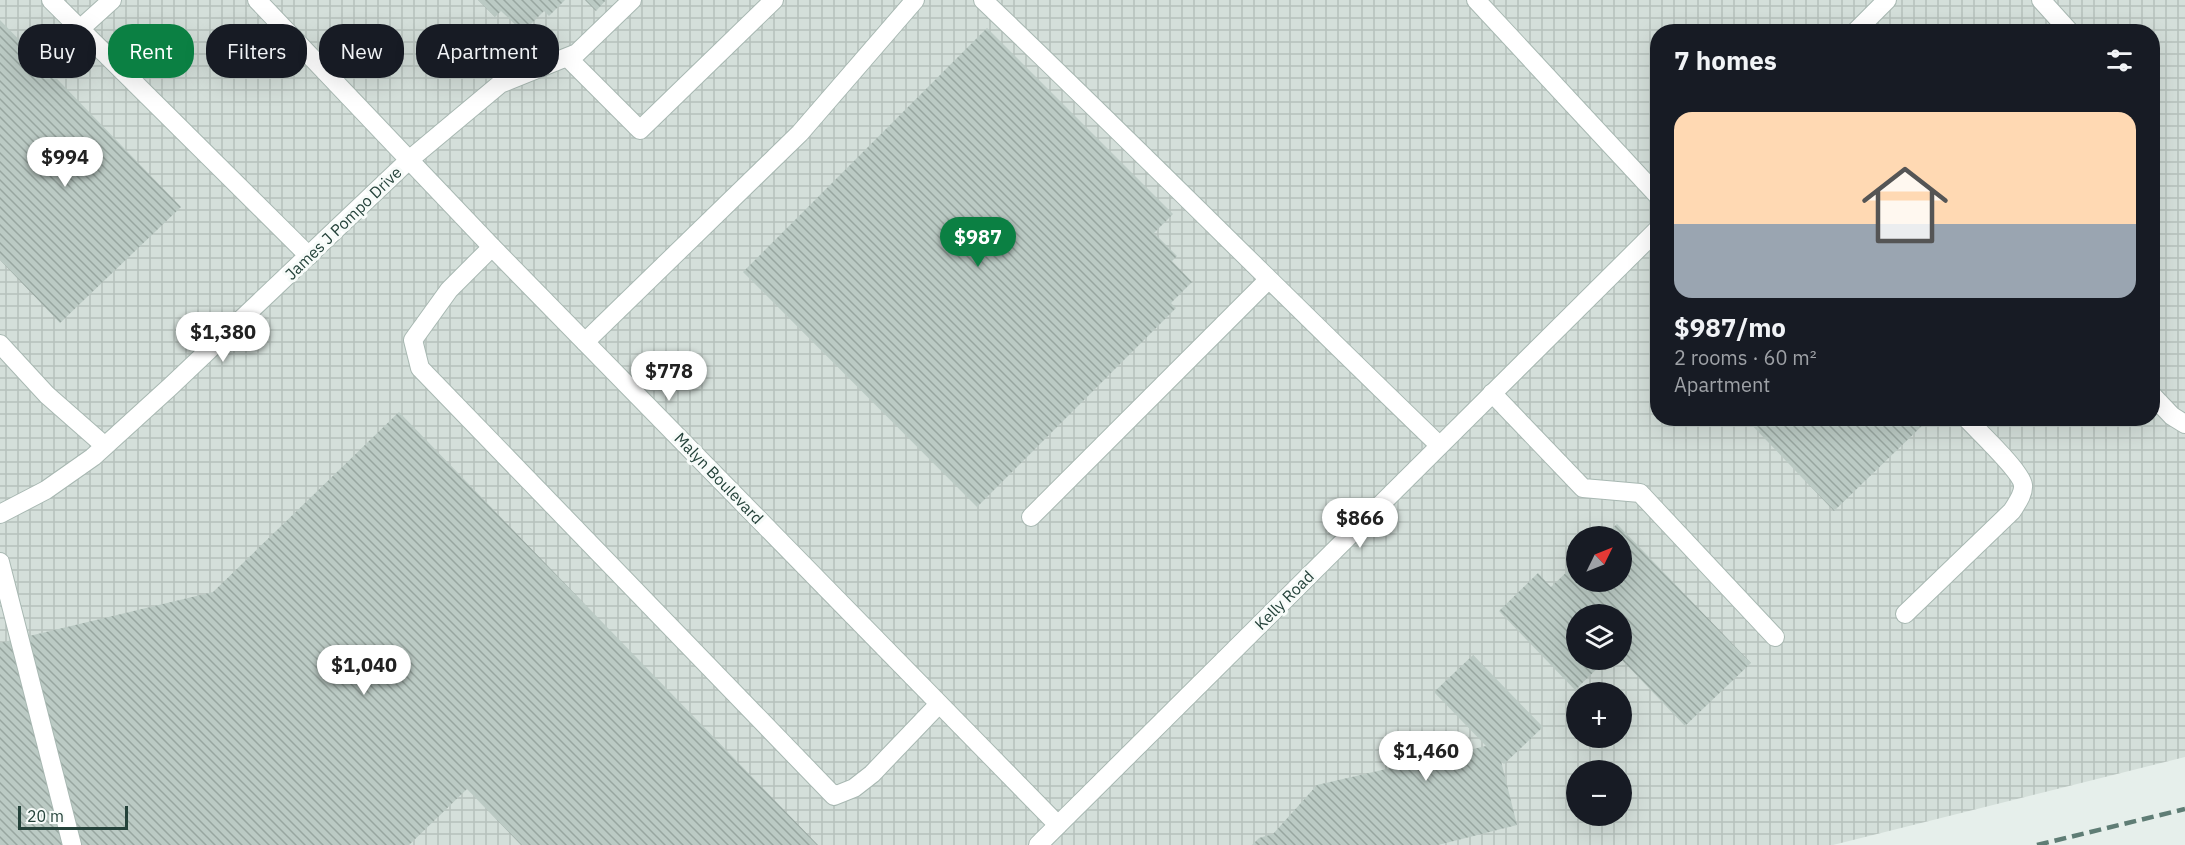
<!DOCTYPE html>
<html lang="en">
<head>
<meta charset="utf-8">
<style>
  body { margin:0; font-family:"IBM Plex Sans",sans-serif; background:#242831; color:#f1f3f6; height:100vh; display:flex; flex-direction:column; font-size:22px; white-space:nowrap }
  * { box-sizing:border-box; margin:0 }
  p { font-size:20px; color:#9ea1a6 }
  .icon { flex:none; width:33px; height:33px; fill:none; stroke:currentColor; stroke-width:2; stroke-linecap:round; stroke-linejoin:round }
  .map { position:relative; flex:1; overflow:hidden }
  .side { position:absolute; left:1650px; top:24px; width:510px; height:402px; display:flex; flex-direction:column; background:#171b24; border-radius:24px; box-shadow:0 6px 24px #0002 }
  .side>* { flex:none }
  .top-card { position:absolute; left:18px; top:24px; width:570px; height:54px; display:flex; gap:12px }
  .needle { width:39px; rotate:47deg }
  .fabs { position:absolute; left:1566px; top:526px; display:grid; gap:12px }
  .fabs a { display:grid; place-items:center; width:66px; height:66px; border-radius:50%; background:#171b24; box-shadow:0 6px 24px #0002; font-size:30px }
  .scale { position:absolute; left:18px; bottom:15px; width:110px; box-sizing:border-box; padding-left:6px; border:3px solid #24423a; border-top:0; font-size:16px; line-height:21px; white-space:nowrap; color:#24423a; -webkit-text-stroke:4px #f7fbf9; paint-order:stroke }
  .price { position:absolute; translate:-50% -51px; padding:0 14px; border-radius:21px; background:#fff; color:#222; font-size:20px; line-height:39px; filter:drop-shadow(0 2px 3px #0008) }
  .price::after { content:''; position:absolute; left:50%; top:36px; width:18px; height:14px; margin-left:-9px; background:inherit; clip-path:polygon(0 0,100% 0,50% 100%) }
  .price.on { background:#0b8043; color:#fff }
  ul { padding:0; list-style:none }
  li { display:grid; align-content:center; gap:12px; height:318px; padding:0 24px }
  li+li { border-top:2px solid #363941 }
  li span { display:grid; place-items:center; height:186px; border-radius:18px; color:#555 }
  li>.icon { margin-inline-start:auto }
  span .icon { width:108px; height:108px; fill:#fffc; stroke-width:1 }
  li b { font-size:26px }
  h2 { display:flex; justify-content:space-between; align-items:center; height:72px; padding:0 24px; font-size:26px }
  .chip { padding:0 21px; border-radius:24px; background:#171b24; box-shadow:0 6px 24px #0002; font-size:21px; line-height:54px }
  .chip.on { background:#0b8043; color:#fff }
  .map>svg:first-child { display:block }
  .industrial { fill:url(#industrial-grid); fill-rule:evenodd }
  .building { fill:url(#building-back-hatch) }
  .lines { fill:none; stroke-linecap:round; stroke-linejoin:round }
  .service-casing { stroke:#a8b8b2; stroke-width:20 }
  .minor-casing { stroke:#a8b8b2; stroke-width:20 }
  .tertiary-casing { stroke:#a8b8b2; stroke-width:20 }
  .service { stroke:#fff; stroke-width:18 }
  .minor { stroke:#fff; stroke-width:18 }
  .tertiary { stroke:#fff; stroke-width:18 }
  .rail { stroke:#5f7d75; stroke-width:4.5; stroke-dasharray:12 6; stroke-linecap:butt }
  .labels { text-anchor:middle; stroke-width:6; stroke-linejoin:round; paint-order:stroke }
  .street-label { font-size:16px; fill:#24423a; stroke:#f7fbf9 }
</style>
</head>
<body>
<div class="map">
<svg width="2185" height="845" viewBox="0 0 2185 845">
  <defs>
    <pattern id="industrial-grid" width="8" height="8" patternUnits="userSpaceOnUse" patternTransform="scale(1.5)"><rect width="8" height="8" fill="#d4dfda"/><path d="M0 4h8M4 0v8" fill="none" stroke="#b6c1bc"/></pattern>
    <pattern id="building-back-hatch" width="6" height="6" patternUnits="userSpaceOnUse" patternTransform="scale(1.5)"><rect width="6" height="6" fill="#bbcac4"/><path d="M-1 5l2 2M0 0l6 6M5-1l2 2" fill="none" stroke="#98a6a0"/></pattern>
  </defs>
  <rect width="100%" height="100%" fill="#e6efeb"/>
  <!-- industrial -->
  <path class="industrial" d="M0 0H2185V757L1833 845H0ZM1658 32H2152V418H1658ZM1576 537H1622V582H1576ZM1576 615H1622V660H1576ZM1576 693H1622V738H1576ZM1576 771H1622V816H1576Z"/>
  <!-- building -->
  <path class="building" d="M478 0H565L549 16 544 11 523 32 501 11 495 17Z
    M585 0H606L596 11Z
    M0 20 181 207 60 323 0 260Z
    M987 28 1173 214 1154 233 1177 256 1172 261 1192 282 1171 303 1176 308 977 507 743 272Z
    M399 412 818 845H521L467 789 409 845H0V643L213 592Z
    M1745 418H1925L1927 421 1834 511Z
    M1617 524 1751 663 1685 726 1622 660V615H1576V660H1606L1575 690 1499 611 1538 573 1551 587 1576 563V582H1622V537H1603Z
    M1473 655 1543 727 1504 764 1501 761 1517 825 1438 845H1252L1259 838 1273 834 1317 785 1486 746 1434 692Z"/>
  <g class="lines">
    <defs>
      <path id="service" d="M51 0 309 256
        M983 0C1137 147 1286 298 1439 445
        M1476 0 1658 196
        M2041 0 2070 32
        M80 29 112 0
        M567 57 640 130 774 0
        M409 160 500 84 577 53 632 0
        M492 247 449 290 413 340 420 368 834 796 854 788 872 774 939 704
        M585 342 800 133 915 0
        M0 344 47 395 105 446
        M1492 393 1583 488 1640 493 1775 637
        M2152 395 2172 416 2185 424
        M1031 517 1268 280
        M0 562 72 845
        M1905 614 2012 511C2017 503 2024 494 2023 485 2021 471 1978 431 1966 418"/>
      <path id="minor" d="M257 0 492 247 1058 825
        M0 514 46 490 93 457 171 386 409 160"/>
      <path id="tertiary" d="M1855 32 1887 0
        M1038 845 1658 229"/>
    </defs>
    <!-- service casing -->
    <use href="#service" class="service-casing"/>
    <!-- minor casing -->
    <use href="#minor" class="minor-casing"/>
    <!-- tertiary casing -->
    <use href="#tertiary" class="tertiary-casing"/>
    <!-- service -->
    <use href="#service" class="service"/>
    <!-- minor -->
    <use href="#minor" class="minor"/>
    <!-- tertiary -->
    <use href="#tertiary" class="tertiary"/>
    <!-- rail -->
    <path class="rail" d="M2037 845 2185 809"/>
  </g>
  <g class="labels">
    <!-- street labels -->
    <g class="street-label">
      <text transform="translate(343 223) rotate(-44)" y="6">James J Pompo Drive</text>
      <text transform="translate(719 478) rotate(46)" y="6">Malyn Boulevard</text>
      <text transform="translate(1284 600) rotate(-45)" y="6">Kelly Road</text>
    </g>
  </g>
</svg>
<div class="fabs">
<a><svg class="needle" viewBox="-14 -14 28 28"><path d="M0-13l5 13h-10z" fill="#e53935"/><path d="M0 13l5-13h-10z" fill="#9ea1a6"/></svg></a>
<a><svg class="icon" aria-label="layers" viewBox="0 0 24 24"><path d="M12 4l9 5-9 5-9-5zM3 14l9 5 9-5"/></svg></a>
<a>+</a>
<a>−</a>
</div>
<div class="scale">20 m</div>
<b class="price" style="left:65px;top:188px">$994</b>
<b class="price on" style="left:978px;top:268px">$987</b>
<b class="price" style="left:223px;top:363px">$1,380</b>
<b class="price" style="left:669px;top:402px">$778</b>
<b class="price" style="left:1360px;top:549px">$866</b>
<b class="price" style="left:364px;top:696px">$1,040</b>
<b class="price" style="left:1426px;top:782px">$1,460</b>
<div class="top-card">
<a class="chip">Buy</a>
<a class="chip on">Rent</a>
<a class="chip">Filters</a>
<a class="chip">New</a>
<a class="chip">Apartment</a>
</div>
<section class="side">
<h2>7 homes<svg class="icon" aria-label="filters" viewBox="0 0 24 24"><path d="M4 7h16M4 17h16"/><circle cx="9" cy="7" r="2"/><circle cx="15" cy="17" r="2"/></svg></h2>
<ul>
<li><span style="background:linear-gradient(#ffd9b3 60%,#9aa5b1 0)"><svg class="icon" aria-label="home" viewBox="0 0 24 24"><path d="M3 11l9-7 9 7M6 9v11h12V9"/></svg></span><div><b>$987/mo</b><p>2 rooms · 60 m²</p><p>Apartment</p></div></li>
</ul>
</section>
</div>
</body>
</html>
